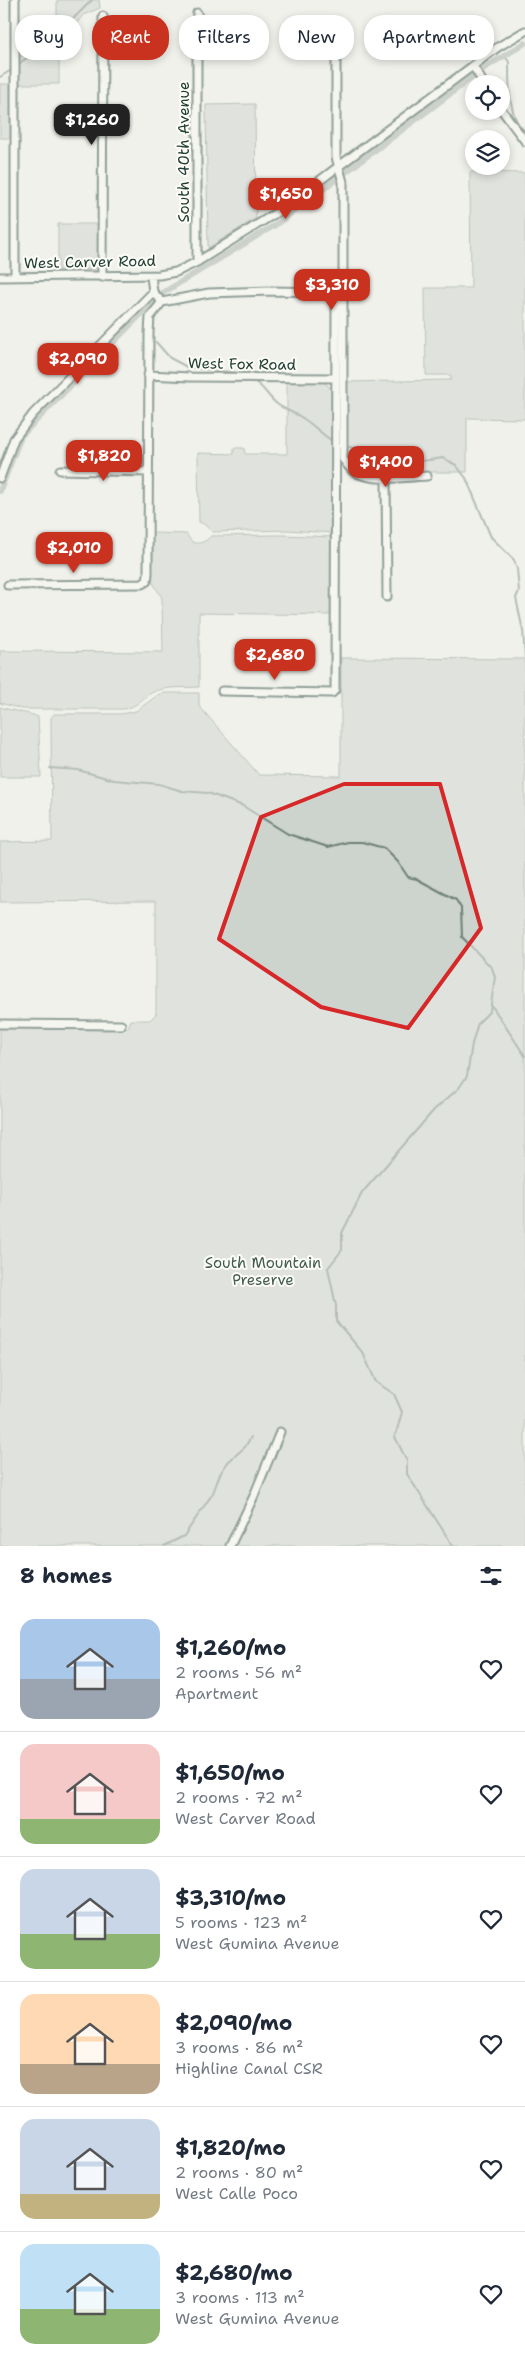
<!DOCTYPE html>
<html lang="en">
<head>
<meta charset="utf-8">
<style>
  body { margin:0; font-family:"Shantell Sans",sans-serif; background:#f6f6f7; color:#1f2937; height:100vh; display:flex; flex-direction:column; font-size:19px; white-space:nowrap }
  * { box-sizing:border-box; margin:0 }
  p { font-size:16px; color:#747a83 }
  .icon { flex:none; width:28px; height:28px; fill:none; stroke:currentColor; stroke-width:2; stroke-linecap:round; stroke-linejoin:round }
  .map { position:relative; height:1546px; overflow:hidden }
  .sheet { display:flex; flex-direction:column; background:#fff; flex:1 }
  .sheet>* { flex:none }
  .top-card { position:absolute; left:15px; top:15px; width:495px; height:45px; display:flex; gap:10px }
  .fabs { position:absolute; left:465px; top:75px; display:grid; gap:10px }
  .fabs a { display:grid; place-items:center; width:45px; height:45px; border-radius:50%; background:#fff; box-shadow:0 2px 8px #0003; font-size:25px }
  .price { position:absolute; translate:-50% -42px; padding:0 11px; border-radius:10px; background:#c8321e; color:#fff; font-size:16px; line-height:32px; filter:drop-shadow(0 1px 2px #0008) }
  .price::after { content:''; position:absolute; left:50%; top:30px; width:15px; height:11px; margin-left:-8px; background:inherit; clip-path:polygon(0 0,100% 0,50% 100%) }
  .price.current { background:#222; color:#fff }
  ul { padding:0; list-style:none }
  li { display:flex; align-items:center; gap:15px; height:125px; padding:0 20px }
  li+li { border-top:1px solid #e0e1e3 }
  li span { display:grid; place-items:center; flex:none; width:140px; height:100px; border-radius:15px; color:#555 }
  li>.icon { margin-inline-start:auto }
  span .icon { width:60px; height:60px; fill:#fffc; stroke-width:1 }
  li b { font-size:21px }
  h2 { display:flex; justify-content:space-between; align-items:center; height:60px; padding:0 20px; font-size:21px }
  .chip { padding:0 18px; border-radius:20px; background:#fff; box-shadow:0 2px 8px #0003; font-size:18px; line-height:45px }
  .chip.current { background:#c8321e; color:#fff }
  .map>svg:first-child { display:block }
  .green { fill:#cdd3cd; stroke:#768880 }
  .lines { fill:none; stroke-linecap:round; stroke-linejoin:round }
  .stream { stroke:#6c8077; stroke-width:2 }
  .canal { stroke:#9faca4; stroke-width:6 }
  .street-casing { stroke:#1f3d34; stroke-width:11 }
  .street { stroke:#fdfcf7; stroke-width:7 }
  .marked { fill:none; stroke:#d62828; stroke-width:4; stroke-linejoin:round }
  .labels { text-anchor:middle; stroke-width:4; stroke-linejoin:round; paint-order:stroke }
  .street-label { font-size:15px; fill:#1f3d34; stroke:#fdfcf7 }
  .park-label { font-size:15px; fill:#425b53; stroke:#fdfcf7 }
</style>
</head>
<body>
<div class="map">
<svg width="525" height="1546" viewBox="0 0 525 1546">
  <rect width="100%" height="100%" fill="#f0f1eb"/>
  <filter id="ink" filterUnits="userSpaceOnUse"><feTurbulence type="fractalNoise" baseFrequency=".02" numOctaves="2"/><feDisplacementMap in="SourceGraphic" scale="10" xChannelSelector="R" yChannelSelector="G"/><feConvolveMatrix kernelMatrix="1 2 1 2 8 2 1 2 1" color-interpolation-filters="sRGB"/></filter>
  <g filter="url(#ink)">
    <!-- green -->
    <path class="green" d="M57 0H99L100 8 83 15 59 46V84H17V60L57 25Z
      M0 84H13V138H0Z
      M255 104 256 218 208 248 206 105Z
      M470 172 525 173V419L467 418V472H363L353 466 346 457V382L451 380V375H426L425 288H471Z
      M58 224H101L99 269 58 270Z
      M287 380H322L332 390 335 533 287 530 212 532 204 524 199 522 198 453 234 454V448H244L245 454H287Z
      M152 533 187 534C192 548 203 544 211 536L282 535 334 537 335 615 199 613V687C184 688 164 686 151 693 140 700 138 706 124 709H22L0 703V651L163 652 162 598 152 581Z
      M341 658 525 659V1546H0V1027L104 1026 128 1028 131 1020H150L156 1014V901L0 902V842L52 841 51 718 54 714H121L136 711 158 695 165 693H199V706L259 775 341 776Z
      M0 707C8 710 34 714 38 717L41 777H0Z"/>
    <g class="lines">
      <!-- stream -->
      <path class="stream" d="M505 56 509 62C509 82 508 119 525 131
        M16 66 58 34 92 0
        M0 77 13 69
        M156 342 170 358 187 367 247 374
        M255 382C265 388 268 397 277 404 285 410 295 413 304 419 315 426 323 436 334 442
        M346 446 408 463 443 458 456 465 466 478 491 537 514 560 517 569 519 591 516 598 523 631 525 658
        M50 768 78 770 114 780 159 784 182 791 208 793 243 806 288 834 328 847 348 842H362L384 848 398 862 408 877 417 879 456 900 461 908 462 937 492 968 495 977 490 1011 478 1023 472 1044 467 1076 459 1088 434 1110 362 1193 342 1233V1250L328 1268 336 1306V1321L363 1353 376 1382 394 1394 402 1412 395 1437 407 1461V1474L453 1546
        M492 1006 525 1056
        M164 1546 184 1536 213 1493 220 1474 228 1462 245 1447 251 1437"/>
      <!-- canal -->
      <path class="canal" d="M0 491 21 436 161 294 275 225 483 69 525 43"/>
      <defs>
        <path id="street" d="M197 13V262
          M336 23V157L343 182V459C346 463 349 468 353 471 372 483 405 477 427 476
          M473 66 484 84
          M501 109 525 141
          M151 276 153 292 162 302 209 293 271 291 326 292 336 299 335 690 332 693 222 691
          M0 277 159 275 176 272 197 262 279 211 498 47 525 31
          M15 277V0
          M102 277 103 16
          M148 375 190 377 336 378
          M60 470 148 472
          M386 477 387 597
          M0 478 14 439 33 414 153 292
          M8 585 142 584 147 581 148 574 149 333 150 317 162 302
          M0 1024 121 1025
          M230 1546 253 1498 280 1432"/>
      </defs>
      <!-- street casing -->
      <use href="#street" class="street-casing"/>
      <!-- street -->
      <use href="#street" class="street"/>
    </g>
  </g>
  <!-- marked area -->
  <path d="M0 0H525V1546H0ZM344 784H440L481 928 408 1028 321 1007 219 939 261 817Z" fill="#f0f1eb" fill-opacity=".55" fill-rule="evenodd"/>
  <path class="marked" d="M344 784H440L481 928 408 1028 321 1007 219 939 261 817Z"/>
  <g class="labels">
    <!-- street labels -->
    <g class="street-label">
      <text transform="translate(184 152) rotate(-90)" y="5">South 40th Avenue</text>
      <text transform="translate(90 262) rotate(-1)" y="5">West Carver Road</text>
      <text transform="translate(242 364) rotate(1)" y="5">West Fox Road</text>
    </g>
    <!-- park labels -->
    <g class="park-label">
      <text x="263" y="1268">South Mountain<tspan x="263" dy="17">Preserve</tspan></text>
    </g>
  </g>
</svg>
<div class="fabs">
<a><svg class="icon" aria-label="locate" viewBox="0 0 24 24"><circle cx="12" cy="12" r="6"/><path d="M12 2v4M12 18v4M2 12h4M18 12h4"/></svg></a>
<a><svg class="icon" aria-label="layers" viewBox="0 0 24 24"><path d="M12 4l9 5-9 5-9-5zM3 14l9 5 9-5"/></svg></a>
</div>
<b class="price current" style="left:92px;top:146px">$1,260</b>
<b class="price" style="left:286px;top:220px">$1,650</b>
<b class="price" style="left:332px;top:311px">$3,310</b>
<b class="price" style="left:78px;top:385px">$2,090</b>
<b class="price" style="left:104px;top:482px">$1,820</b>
<b class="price" style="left:386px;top:488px">$1,400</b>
<b class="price" style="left:74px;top:574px">$2,010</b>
<b class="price" style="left:275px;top:681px">$2,680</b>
<div class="top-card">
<a class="chip">Buy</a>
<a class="chip current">Rent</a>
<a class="chip">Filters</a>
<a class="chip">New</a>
<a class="chip">Apartment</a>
</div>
</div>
<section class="sheet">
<h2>8 homes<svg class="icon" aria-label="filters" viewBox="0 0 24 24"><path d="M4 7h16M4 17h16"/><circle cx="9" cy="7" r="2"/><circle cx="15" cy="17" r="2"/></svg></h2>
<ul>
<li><span style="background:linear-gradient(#a9c7e8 60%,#9aa5b1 0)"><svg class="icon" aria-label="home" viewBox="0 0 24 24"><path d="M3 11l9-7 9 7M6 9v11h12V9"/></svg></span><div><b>$1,260/mo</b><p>2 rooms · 56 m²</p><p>Apartment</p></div><svg class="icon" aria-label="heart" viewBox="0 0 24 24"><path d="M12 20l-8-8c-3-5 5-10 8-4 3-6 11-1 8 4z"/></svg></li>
<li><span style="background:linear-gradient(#f6c9c9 75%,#8fb573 0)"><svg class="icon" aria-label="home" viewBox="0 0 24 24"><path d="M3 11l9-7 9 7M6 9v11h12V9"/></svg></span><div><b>$1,650/mo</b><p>2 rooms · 72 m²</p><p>West Carver Road</p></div><svg class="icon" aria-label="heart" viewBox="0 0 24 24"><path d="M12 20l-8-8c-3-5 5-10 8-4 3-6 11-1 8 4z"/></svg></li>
<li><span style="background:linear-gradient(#c9d6e8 65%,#8fb573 0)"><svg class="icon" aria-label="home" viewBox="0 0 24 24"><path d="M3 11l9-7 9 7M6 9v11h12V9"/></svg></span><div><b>$3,310/mo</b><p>5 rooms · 123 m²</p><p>West Gumina Avenue</p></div><svg class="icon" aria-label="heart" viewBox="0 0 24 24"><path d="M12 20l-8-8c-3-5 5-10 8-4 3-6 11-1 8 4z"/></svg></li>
<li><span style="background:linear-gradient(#ffd9b3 70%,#b9a48a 0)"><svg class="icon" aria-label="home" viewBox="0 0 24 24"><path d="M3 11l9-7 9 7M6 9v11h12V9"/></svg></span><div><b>$2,090/mo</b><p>3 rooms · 86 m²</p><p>Highline Canal CSR</p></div><svg class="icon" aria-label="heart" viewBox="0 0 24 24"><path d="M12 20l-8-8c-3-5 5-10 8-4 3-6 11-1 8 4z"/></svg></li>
<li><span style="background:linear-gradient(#c9d6e8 75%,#c2b280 0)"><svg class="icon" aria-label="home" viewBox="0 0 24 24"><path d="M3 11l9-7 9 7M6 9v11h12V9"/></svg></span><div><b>$1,820/mo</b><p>2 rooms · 80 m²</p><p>West Calle Poco</p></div><svg class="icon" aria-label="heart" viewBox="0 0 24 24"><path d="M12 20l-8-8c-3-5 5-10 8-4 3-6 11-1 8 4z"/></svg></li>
<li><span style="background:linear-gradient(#bfe0f5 65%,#8fb573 0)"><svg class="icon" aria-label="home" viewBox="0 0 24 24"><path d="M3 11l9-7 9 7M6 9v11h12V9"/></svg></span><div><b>$2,680/mo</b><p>3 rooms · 113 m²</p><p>West Gumina Avenue</p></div><svg class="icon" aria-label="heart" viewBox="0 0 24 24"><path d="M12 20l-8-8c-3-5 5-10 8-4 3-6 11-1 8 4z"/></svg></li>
</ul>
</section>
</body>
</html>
